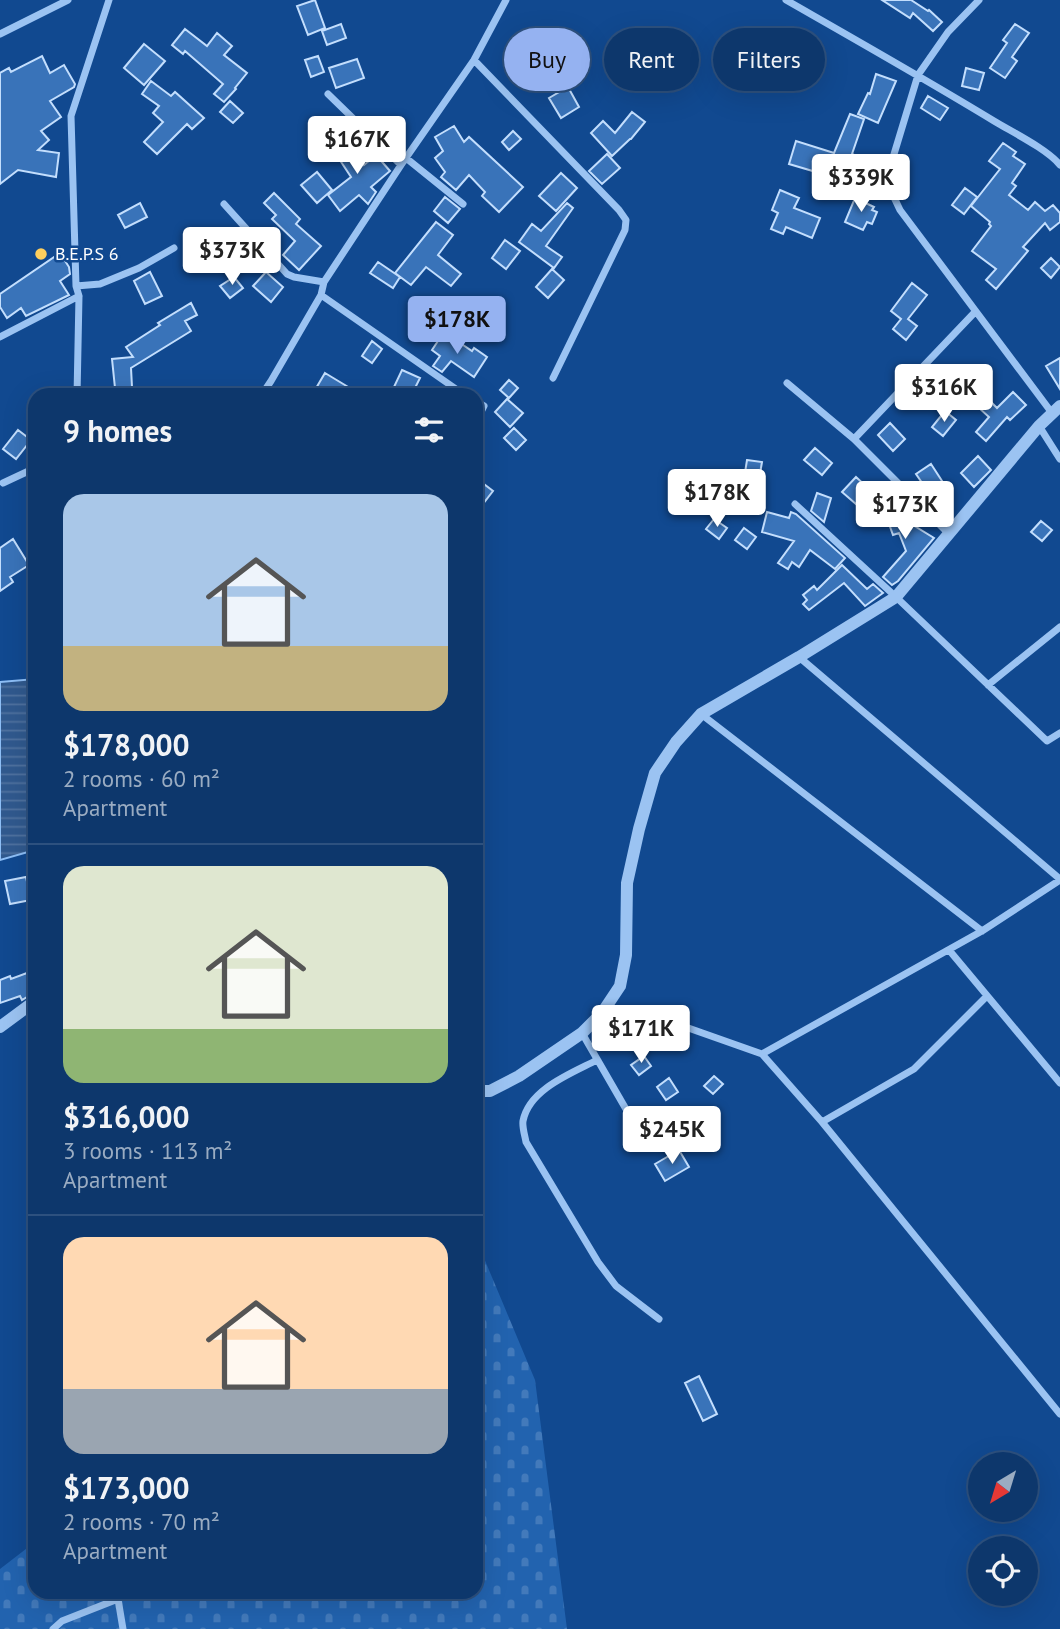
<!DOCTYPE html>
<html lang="en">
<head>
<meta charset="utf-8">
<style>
  body { margin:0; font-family:"PT Sans",sans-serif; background:#1b4274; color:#f1f3f6; height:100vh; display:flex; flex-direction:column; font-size:26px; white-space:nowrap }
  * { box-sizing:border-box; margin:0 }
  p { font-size:23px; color:#9aacc2 }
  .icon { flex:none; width:38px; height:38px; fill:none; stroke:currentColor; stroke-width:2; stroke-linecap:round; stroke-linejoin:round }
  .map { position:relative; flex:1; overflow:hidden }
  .sheet { position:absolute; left:28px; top:388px; width:455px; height:1211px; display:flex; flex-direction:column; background:#0d376c; border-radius:21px; box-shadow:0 7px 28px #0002,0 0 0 2px #2d517f }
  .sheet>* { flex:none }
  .top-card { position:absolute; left:504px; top:28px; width:450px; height:63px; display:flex; gap:14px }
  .needle { width:46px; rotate:218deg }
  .controls { position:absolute; left:968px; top:1452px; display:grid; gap:14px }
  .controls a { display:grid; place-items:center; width:70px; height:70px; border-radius:50%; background:#0d376c; box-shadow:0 7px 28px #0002,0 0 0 2px #2d517f; font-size:35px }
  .price { position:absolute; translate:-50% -60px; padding:0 16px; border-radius:7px; background:#fff; color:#222; font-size:23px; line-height:46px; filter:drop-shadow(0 2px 4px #0008) }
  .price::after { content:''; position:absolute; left:50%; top:42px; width:21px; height:16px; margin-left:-10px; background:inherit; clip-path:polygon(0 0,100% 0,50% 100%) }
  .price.active { background:#95b2f1; color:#111 }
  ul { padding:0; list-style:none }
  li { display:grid; align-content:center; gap:14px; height:371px; padding:0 35px }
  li+li { border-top:2px solid #2d517f }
  li span { display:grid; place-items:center; height:217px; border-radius:21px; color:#555 }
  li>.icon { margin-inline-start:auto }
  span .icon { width:126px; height:126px; fill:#fffc; stroke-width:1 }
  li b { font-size:30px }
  h2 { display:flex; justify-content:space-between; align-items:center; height:84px; padding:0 35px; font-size:30px }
  .tag { padding:0 24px; border-radius:32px; background:#0d376c; box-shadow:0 7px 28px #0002,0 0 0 2px #2d517f; font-size:24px; line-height:63px }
  .tag.active { background:#95b2f1; color:#111 }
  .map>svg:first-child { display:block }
  .cemetery { fill:url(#cemetery-stones) }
  .water { fill:url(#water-rules); stroke:#8dbef6; stroke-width:2 }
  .building { fill:#3973b9; stroke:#c3defd; stroke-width:2 }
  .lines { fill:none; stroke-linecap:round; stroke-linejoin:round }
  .minor { stroke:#9bc3f2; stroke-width:7 }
  .tertiary { stroke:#9bc3f2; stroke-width:12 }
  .poi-dot { fill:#ffcf5d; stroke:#114990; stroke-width:2.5 }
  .labels { text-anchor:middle; stroke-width:5; stroke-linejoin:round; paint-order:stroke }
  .poi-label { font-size:18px; fill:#fff; stroke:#114990; text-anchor:start }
</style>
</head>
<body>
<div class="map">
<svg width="1060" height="1629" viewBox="0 0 1060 1629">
  <defs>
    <pattern id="cemetery-stones" width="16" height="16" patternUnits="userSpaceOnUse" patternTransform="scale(1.75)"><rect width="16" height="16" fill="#2263af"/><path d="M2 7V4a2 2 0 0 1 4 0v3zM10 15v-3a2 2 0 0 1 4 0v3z" fill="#437abb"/></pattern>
    <pattern id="water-rules" width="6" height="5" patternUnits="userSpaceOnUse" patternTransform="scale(1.75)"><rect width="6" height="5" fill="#30598e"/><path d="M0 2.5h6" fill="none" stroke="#4f729f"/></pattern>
  </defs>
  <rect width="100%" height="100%" fill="#114990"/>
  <!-- cemetery -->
  <path class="cemetery" d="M476 1239 535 1380 567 1629H0V1569L35 1542V1592H476Z"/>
  <!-- water -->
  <path class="water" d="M35 679V850L0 860V682Z"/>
  <!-- building -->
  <path class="building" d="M315 0 325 28 308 35 297 6Z
    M882 0H911L928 11 929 10 942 22 933 31 913 13 910 18Z
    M341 24 346 38 327 45 322 31Z
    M1015 24 1029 33 1012 57 1017 61 1005 78 990 68 1007 43 1003 40Z
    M185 29 207 46 217 33 232 46 224 55 247 73 235 88 236 89 224 102 214 94 223 84 185 51 183 54 172 45Z
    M144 44 165 61 144 85 124 68Z
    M42 56 50 73 64 65 75 84 74 87 50 101 61 117 41 131 49 140 38 150 59 153 56 177 18 170 0 184V73L9 68 11 72Z
    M318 56 324 72 311 77 305 60Z
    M357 59 364 78 336 88 329 68Z
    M966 68 984 73 979 90 962 86Z
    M876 74 896 81 878 123 858 114 868 93 870 94Z
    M151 81 171 96 175 92 204 118 192 129 187 124 157 154 144 142 163 122 153 113 159 106 142 94Z
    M568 87 579 107 561 118 549 98Z
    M928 96 948 108 940 120 921 108Z
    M230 101 243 113 233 123 220 112Z
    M632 112 645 122 631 139H630L612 156 591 133 603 121 615 133Z
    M850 114 864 119 852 154 856 156 846 176 820 163 816 172 789 164 796 141 834 153Z
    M454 126 464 142 469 137 523 187 499 212 482 196 485 192 469 175 456 190 441 177 445 172 435 158 443 151 435 137Z
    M513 131 521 139 509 150 502 142Z
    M348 138 364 165 376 155 390 171 371 187 376 192 368 204 359 195 340 211 328 195 351 177 332 148Z
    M1003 143 1016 152 1013 156 1025 164 1012 183 1016 186 1009 195 1028 210 1035 202 1045 211 1053 205 1060 213V222L1050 230 1045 223 1023 247 1028 251 996 289 986 280 996 269 972 251 991 226 989 224 990 222 971 206 1000 169 989 161Z
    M607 154 620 168 602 184 589 171Z
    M317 172 332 190 317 203 301 185Z
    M561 173 577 188 556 211 539 196Z
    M965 188 977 197 964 214 952 205Z
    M780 190 799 198 794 208 820 218 812 238 786 227 783 234 771 229 778 213 772 210Z
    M274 193 300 219 296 224 321 246 299 270 283 255 295 241 272 219 276 215 264 203Z
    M445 197 460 209 448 223 434 211Z
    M855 198 874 207 872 210 877 212 872 224 867 222 863 230 845 222Z
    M140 203 147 217 125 228 118 215Z
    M567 203 573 208 546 246 562 257 554 268 519 242 532 224 541 231Z
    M436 222 453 235 438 255 461 274 451 286 426 267 411 285 395 273Z
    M505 240 520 251 506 269 492 258Z
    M60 253 69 267 70 274 60 281 69 295 26 316 21 308 7 318 0 307V294Z
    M1051 258 1060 267 1051 278 1041 268Z
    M378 262 400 277 393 288 370 273Z
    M552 269 564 280 548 298 536 287Z
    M150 272 162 296 145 304 134 281Z
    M266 272 283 287 271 302 253 286Z
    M234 277 243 288 230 298 220 286Z
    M912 283 927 295 908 319 917 326 906 340 893 329 901 319 891 311Z
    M191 303 197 315 185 321 191 331 131 368 132 387 115 388 112 359 133 357 126 347 160 325 158 323Z
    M444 332 472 351 474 348 487 357 474 377 451 361 442 372 433 366 440 356 432 350Z
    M372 341 382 349 372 363 362 356Z
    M1060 358V389L1046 366Z
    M402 370 420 378 411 396H406L393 389Z
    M325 373 363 396H324L315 390Z
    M509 380 518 388 509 398 500 390Z
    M1013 392 1026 405 1010 420 1007 417 986 441 976 432 989 417 978 407 987 398 997 408Z
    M507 399 523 413 510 427 495 412Z
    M945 411 956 420 943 436 932 427Z
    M890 423 905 439 893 451 878 435Z
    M514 428 526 440 516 450 504 438Z
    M18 430 31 440 16 459 3 449Z
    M815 448 832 463 822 475 804 460Z
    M978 456 991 470 974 487 961 473Z
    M747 460 762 462 757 491 743 512 730 501 743 485Z
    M931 464 942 481 927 490 916 474Z
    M856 477 869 489 856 504 842 492Z
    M476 478 493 491 476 513Z
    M817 493 831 498 824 522 811 511Z
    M905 503 913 525 934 538 898 581 892 585 883 577 906 551 899 533 893 535 884 510Z
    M767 512 789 518 791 512 796 514 845 558 835 569 810 550 799 567 792 562 788 569 778 563 794 541 762 532Z
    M714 519 727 528 719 539 706 529Z
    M1041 521 1052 530 1042 541 1031 532Z
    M744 528 756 537 747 549 735 540Z
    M13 539 29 565 10 577 13 582 0 591V548Z
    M842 565 867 589 873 584 883 593 865 606 844 583 809 610 803 604 807 600 803 595 814 586 817 590Z
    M26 877 31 900 10 904 5 881Z
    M35 970V992L22 1000 20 996 0 1003V980L10 976 11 979Z
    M644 1056 651 1066 639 1075 631 1065Z
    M714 1076 723 1084 713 1094 704 1086Z
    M669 1078 678 1092 666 1100 657 1087Z
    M679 1150 689 1167 665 1181 655 1164Z
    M699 1376 717 1414 703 1421 685 1383Z"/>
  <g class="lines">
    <!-- minor -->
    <path class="minor" d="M786 0C856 40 925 79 994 121 1012 132 1047 149 1060 165
      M979 0 948 32 918 75 888 174 891 191 900 210 1052 413
      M0 34 68 0
      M474 60 619 210 626 220 625 230 553 378
      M328 94 401 165
      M406 158 463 204
      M224 204 287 274 294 277 324 282
      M76 286 100 284 139 268 174 248
      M321 295 466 396
      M0 337 79 296
      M787 383 854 439 949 534
      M77 396 79 296 76 286 71 116 109 0
      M261 396 271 381 321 295 324 282 401 165 474 60 506 0
      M476 402 484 406 476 422
      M1039 426 1060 459
      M854 439 975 312
      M3 483 35 468
      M795 504 896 597 1047 741 1060 733
      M799 657 1060 879
      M988 685 1060 627
      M701 714 982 931
      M949 950 1060 1083
      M602 1013 677 1024 762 1054 822 1122 1060 1414
      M582 1033 634 1123
      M762 1054 982 931 1060 880
      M597 1060C572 1073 529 1089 523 1121 522 1127 525 1136 526 1142L598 1262 616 1286 659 1319
      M822 1122 914 1069 987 996
      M118 1599 123 1629
      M53 1629 62 1621 118 1599V1592"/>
    <!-- tertiary -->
    <path class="tertiary" d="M0 1027 35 1001
      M476 1091H490L519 1076 582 1033 602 1013 620 986 626 955 627 883 639 829 655 773 676 742 701 714 799 657 896 597 1039 426 1060 406"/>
  </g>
  <!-- markers -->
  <circle class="poi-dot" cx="41" cy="254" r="7"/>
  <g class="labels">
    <!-- poi labels -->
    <g class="poi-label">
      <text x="55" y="260">B.E.P.S 6</text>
    </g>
  </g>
</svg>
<div class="controls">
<a><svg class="needle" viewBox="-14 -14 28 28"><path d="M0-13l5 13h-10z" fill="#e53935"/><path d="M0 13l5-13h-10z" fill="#9aacc2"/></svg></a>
<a><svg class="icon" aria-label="locate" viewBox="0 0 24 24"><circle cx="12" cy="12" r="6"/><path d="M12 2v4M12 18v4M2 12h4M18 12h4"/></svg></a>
</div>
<b class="price" style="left:357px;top:176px">$167K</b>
<b class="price" style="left:861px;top:214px">$339K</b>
<b class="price" style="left:232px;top:287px">$373K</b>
<b class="price active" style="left:457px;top:356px">$178K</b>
<b class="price" style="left:944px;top:424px">$316K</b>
<b class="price" style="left:717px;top:529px">$178K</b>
<b class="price" style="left:905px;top:541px">$173K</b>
<b class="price" style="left:641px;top:1065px">$171K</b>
<b class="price" style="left:672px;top:1166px">$245K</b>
<div class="top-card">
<a class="tag active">Buy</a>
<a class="tag">Rent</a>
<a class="tag">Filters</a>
</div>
<section class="sheet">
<h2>9 homes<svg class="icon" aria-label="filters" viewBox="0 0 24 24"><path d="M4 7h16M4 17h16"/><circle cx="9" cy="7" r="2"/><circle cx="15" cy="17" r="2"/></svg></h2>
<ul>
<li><span style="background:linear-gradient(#a9c7e8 70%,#c2b280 0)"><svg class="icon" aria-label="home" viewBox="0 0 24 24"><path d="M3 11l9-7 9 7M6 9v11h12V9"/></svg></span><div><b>$178,000</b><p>2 rooms · 60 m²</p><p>Apartment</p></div></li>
<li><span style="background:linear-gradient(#dfe7d0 75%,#8fb573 0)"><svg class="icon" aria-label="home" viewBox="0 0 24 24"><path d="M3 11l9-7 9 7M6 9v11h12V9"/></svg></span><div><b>$316,000</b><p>3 rooms · 113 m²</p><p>Apartment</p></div></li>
<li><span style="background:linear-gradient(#ffd9b3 70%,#9aa5b1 0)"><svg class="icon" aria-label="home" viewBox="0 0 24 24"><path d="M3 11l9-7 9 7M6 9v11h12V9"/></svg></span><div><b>$173,000</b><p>2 rooms · 70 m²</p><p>Apartment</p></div></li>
</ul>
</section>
</div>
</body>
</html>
